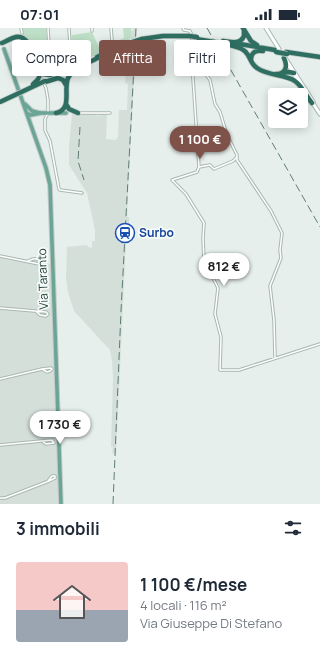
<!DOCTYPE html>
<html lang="it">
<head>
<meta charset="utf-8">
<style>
  body { margin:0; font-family:Manrope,sans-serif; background:#f2f2f3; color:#1f2937; height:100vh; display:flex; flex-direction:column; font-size:15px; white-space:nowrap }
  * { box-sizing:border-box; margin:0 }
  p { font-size:13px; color:#747a83 }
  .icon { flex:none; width:22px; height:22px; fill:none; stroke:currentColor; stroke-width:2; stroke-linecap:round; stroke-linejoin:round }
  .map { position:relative; height:476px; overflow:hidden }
  .panel { display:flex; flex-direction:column; background:#fff; flex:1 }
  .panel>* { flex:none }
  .hud { position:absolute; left:12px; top:12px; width:296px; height:36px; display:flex; gap:8px }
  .controls { position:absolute; left:268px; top:60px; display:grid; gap:8px }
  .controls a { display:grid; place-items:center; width:40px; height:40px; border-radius:4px; background:#fff; box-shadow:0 2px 10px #0003; font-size:20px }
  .price { position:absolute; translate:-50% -34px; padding:0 9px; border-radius:14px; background:#fff; color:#222; font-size:13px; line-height:26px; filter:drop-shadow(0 1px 2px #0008) }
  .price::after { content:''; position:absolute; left:50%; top:24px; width:12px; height:9px; margin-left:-6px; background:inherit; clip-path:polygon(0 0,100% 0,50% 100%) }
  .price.active { background:#7f5249; color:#fff }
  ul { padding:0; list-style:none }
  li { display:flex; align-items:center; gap:12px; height:100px; padding:0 16px }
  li+li { border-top:1px solid #e0e1e3 }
  li span { display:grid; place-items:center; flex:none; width:112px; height:80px; border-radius:4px; color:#555 }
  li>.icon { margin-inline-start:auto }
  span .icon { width:48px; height:48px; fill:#fffc; stroke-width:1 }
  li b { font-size:17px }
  h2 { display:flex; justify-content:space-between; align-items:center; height:48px; padding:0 16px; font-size:17px }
  .chip { padding:0 14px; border-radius:4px; background:#fff; box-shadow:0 2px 10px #0003; font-size:14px; line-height:36px }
  .chip.active { background:#7f5249; color:#fff }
  .status { display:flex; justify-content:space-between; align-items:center; height:28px; padding:0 20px; background:#fff; direction:ltr }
  .status svg { height:11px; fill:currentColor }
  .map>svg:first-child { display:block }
  .built { fill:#d4dfda }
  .green { fill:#bfe0c8 }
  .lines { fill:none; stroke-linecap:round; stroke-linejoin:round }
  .street-casing { stroke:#a8b8b2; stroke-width:3.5 }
  .secondary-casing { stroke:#a4bbb3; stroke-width:5 }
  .primary-casing { stroke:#c2cac8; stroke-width:5.5 }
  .highway-casing { stroke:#c2cac8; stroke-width:6 }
  .street { stroke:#fff; stroke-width:1.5 }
  .secondary { stroke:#fff; stroke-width:3 }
  .primary { stroke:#6aa596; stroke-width:3.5 }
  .highway { stroke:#2f6f62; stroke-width:4.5 }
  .rail { stroke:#5f7d75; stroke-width:1; stroke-dasharray:8 4; stroke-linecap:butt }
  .highway-bridge-casing { stroke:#c2cac8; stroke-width:6; stroke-linecap:butt }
  .highway-bridge { stroke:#2f6f62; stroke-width:4.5 }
  .labels { text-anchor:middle; stroke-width:3.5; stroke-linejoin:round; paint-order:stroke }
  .transit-label { font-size:12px; font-weight:bold; fill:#164399; stroke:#f7fbf9; text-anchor:start }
  .street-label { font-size:12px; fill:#24423a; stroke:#f7fbf9 }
</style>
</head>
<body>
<div class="status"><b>07:01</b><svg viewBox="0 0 49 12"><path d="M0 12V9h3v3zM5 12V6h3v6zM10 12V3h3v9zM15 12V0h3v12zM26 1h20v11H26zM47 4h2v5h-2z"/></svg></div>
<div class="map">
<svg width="320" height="476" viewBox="0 0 320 476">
  <rect width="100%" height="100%" fill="#e6efeb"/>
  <!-- built -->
  <path class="built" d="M133 0H137L128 166 127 189 130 190 129 192 128 211 126 212 116 426 112 425 113 419H111L113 350 112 333 110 322 74 283 68 264 66 250 67 219 87 217 88 219 92 220V213H95V202L87 165 69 137V119L72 86H94L98 88 100 86 107 87 106 111 116 112 118 109 119 82H127L128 56 125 55 127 29 116 28V22L131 17V3H133Z
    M0 227 28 232 33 230 41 231 42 234 51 236 59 476H0Z"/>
  <!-- green -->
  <path class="green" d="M22 0H46L48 34 41 41 29 14 23 7Z
    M123 0H132C130 3 132 8 130 11 129 13 117 15 114 19L51 46 42 43 49 44 73 33 72 7 92 4 100 21 124 10Z"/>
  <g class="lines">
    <defs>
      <path id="street" d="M21 0 22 5
        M48 0 50 40
        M69 0 71 33
        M92 0V3
        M111 0 112 12
        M183 0 184 2 190 3 192 7
        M192 12 187 17 189 32 192 36 202 41 210 52 215 76 220 84 227 107 237 127V132L271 183 282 205 280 222 281 230 270 258 274 292 275 330
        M25 15 37 41
        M286 30 314 74
        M192 36 199 139
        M41 50 46 60 48 72V85L45 91V102L50 113 59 161 60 162 82 165
        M80 85H110
        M237 129 233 133 214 141 210 137 199 139 197 144 172 152 186 166 204 195 203 210 204 232 218 260 215 286 221 309 220 342H239L320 316
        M0 228 39 236 41 234C38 229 32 231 28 233
        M0 280 46 284 48 286 46 288 40 287 36 283
        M0 351 42 341 51 340 52 341 50 343 47 344 42 341
        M0 417 52 412 54 415 46 416 42 413
        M0 470H5L49 453 55 450V448H52L48 453"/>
      <path id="secondary" d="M266 0 279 21
        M286 33 300 56
        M312 74 320 86"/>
      <path id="primary" d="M4 21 46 140 50 157 61 476
        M25 76 32 83 40 85
        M28 86 31 87 41 85H66"/>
      <path id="highway" d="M243 0 251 13 257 17
        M142 11 163 8H189
        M196 11 208 13
        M223 13C231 14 240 17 244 8V2
        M2 15C7 13 11 10 16 9 31 6 35 36 43 46L50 47 67 41
        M224 15C233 19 243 18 248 27 251 32 252 37 257 40 268 48 284 46 295 53 303 59 306 68 312 75
        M234 15 275 22
        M286 24 320 29
        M97 29 113 22
        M251 32C251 24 256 22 263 23
        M64 42 79 36
        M282 45 289 44 294 45
        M276 46C286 46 288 38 284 30
        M45 54 58 50 63 52 66 57
        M66 76 69 81 78 85
        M56 85C73 81 63 62 68 50 74 37 89 36 99 29"/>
    </defs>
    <!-- street casing -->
    <use href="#street" class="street-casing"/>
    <!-- secondary casing -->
    <use href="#secondary" class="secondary-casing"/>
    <!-- primary casing -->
    <use href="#primary" class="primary-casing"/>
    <!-- highway casing -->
    <use href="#highway" class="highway-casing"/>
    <!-- street -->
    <use href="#street" class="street"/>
    <!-- secondary -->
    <use href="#secondary" class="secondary"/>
    <!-- primary -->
    <use href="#primary" class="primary"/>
    <!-- highway -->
    <use href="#highway" class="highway"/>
    <!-- rail -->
    <path class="rail" d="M207 0 320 199
      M80 99 78 133 84 152
      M113 476 121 283 136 0"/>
    <defs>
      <path id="highway-bridge" d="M189 8 197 9
        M208 13 221 15
        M112 21 142 11
        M276 24 287 26
        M33 56C39 52 41 48 39 41
        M0 74 45 53"/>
    </defs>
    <!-- highway-bridge casing -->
    <use href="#highway-bridge" class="highway-bridge-casing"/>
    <!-- highway-bridge -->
    <use href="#highway-bridge" class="highway-bridge"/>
  </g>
  <!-- icons -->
  <defs>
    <symbol id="station-ring" viewBox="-11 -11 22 22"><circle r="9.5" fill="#f7fbf9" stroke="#1a4fb4" stroke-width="1.5"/><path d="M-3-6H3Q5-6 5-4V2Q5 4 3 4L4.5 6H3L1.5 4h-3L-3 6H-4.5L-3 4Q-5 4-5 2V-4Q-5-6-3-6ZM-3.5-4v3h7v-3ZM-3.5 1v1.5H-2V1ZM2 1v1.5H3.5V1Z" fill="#1a4fb4"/></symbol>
  </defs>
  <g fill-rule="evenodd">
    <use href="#station-ring" x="114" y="194" width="22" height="22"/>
  </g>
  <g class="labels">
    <!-- transit labels -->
    <g class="transit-label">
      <text x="139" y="209">Surbo</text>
    </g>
    <!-- street labels -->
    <g class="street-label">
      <text transform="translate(43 251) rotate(-92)" y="4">Via Taranto</text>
    </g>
  </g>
</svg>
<div class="controls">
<a><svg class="icon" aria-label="layers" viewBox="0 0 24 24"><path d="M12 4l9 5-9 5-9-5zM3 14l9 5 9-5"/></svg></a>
</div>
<b class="price active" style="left:200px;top:132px">1 100 €</b>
<b class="price" style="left:224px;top:259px">812 €</b>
<b class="price" style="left:60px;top:417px">1 730 €</b>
<div class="hud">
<a class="chip">Compra</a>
<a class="chip active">Affitta</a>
<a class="chip">Filtri</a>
</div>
</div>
<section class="panel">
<h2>3 immobili<svg class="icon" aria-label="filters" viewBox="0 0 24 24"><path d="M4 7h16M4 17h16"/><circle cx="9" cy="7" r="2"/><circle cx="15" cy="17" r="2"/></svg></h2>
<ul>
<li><span style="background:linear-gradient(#f6c9c9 60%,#9aa5b1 0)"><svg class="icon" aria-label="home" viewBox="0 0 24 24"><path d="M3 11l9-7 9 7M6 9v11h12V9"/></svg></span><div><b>1 100 €/mese</b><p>4 locali · 116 m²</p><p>Via Giuseppe Di Stefano</p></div></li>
</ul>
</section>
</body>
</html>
